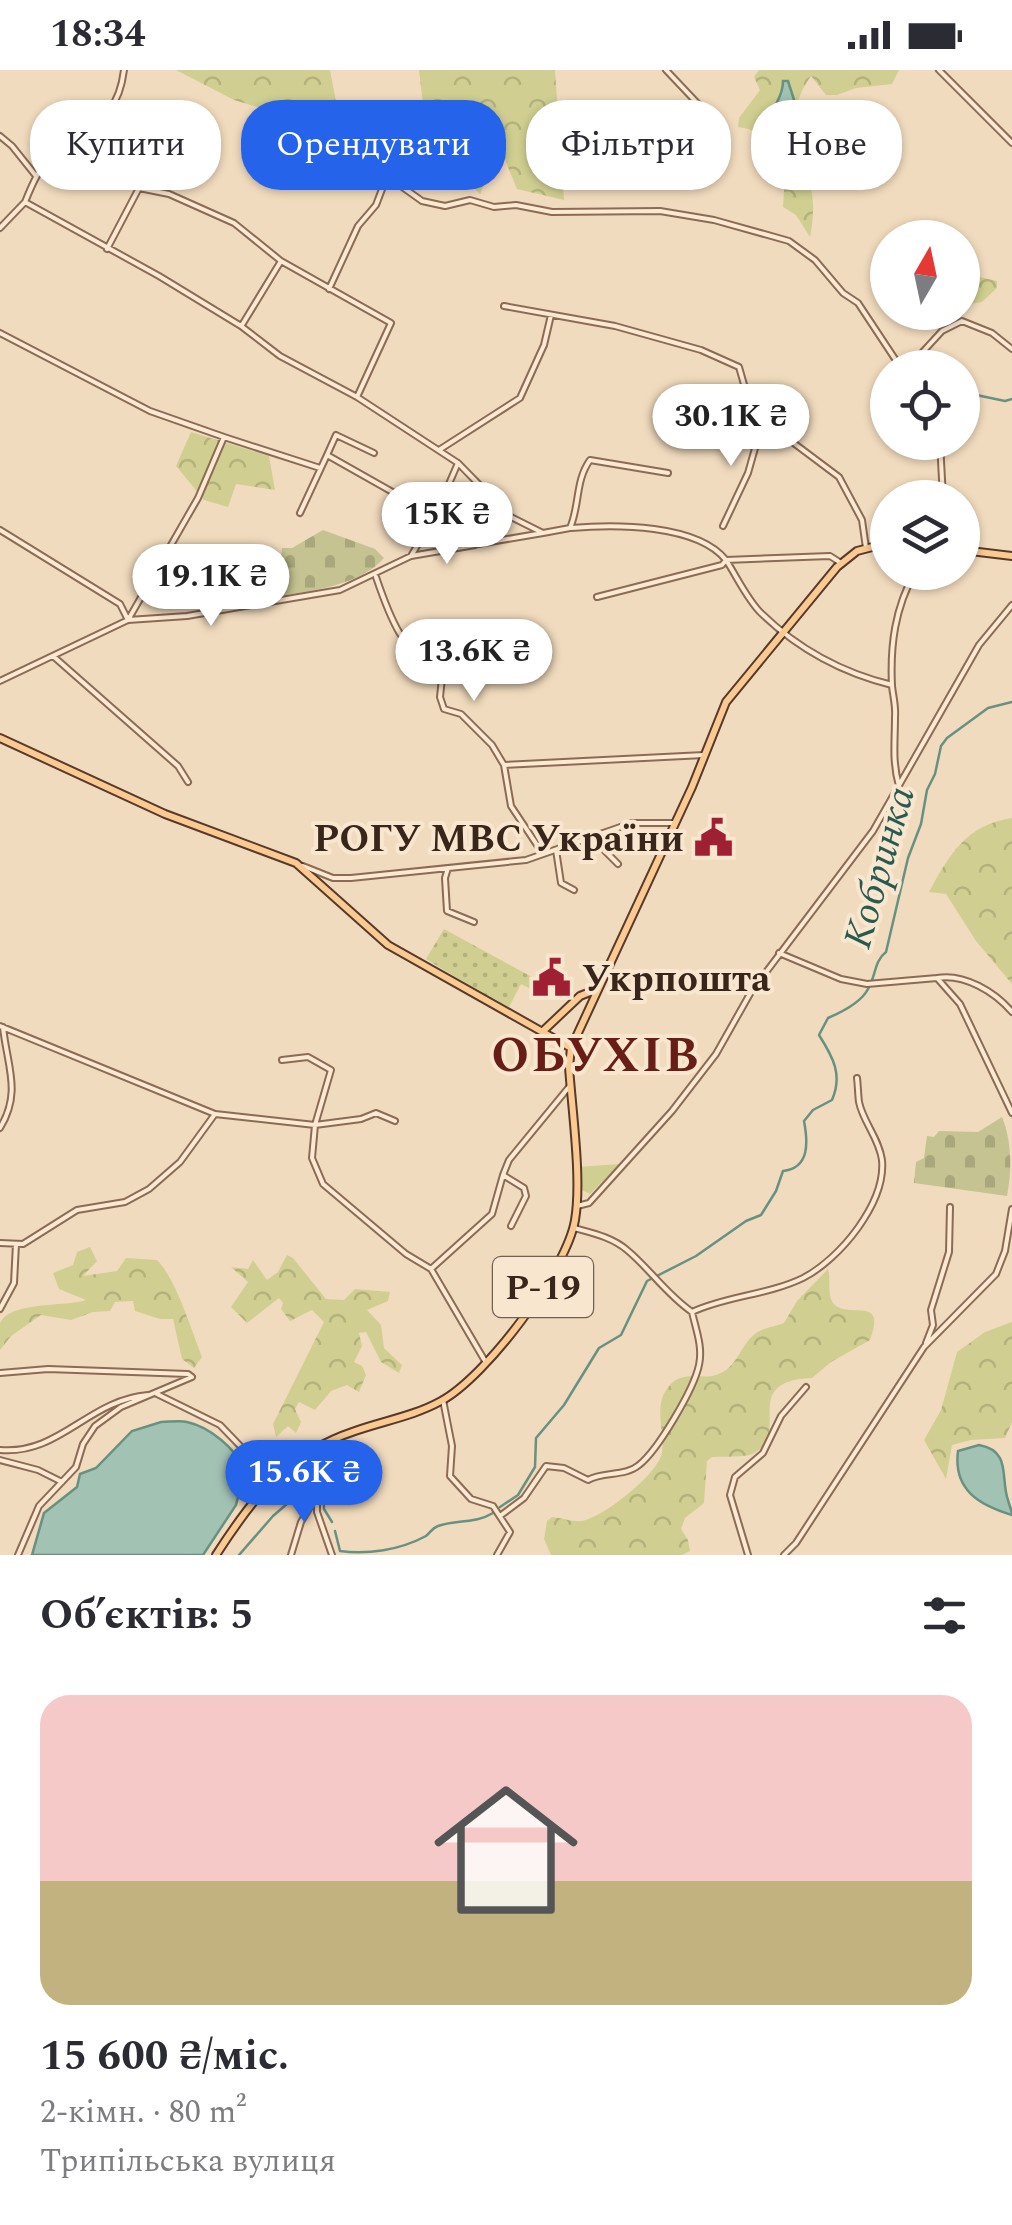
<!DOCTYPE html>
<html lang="uk">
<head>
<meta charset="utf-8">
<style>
  body { margin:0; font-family:Spectral,serif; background:#f2f2f3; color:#2b2b33; height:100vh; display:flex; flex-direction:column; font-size:38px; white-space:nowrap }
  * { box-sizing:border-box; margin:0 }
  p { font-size:32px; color:#7c7c81 }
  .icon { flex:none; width:55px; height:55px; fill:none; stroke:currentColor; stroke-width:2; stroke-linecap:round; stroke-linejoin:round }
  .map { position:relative; height:1485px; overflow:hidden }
  .drawer { display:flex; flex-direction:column; background:#fff; flex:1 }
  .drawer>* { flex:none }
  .banner { position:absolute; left:30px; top:30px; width:952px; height:90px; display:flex; gap:20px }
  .needle { width:65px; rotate:9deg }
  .tools { position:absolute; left:870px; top:150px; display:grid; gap:20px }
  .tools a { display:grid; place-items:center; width:110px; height:110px; border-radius:50%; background:#fff; box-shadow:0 2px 8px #0004; font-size:50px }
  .price { position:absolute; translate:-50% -85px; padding:0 22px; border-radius:35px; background:#fff; color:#222; font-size:32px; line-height:65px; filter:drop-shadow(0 2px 5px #0008) }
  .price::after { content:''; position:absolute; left:50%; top:60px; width:30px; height:22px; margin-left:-15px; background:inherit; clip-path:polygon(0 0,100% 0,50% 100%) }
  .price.current { background:#2563eb; color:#fff }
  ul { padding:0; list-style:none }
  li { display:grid; align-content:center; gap:20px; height:530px; padding:0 40px }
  li span { display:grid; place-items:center; height:310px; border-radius:30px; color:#555 }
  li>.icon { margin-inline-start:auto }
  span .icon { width:180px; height:180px; fill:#fffc; stroke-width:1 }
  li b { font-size:42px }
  h2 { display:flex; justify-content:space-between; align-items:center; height:120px; padding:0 40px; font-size:42px }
  .pill { padding:0 35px; border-radius:40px; background:#fff; box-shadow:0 2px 8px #0004; font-size:35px; line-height:90px }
  .pill.current { background:#2563eb; color:#fff }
  .status { display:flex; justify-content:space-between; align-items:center; height:70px; padding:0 50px; background:#fff; direction:ltr }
  .status svg { height:28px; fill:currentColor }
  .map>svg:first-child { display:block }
  .grass { fill:url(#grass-tufts) }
  .forest { fill:url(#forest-crowns) }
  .cemetery { fill:url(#cemetery-stones) }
  .park { fill:url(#park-dots) }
  .water { fill:#a2c2b4; stroke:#689181; stroke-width:2.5 }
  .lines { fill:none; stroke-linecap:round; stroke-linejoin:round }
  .stream { stroke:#689181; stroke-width:2.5 }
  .street-casing { stroke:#8b6b55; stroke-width:8 }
  .primary-casing { stroke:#58392a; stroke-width:10 }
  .street { stroke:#fce9d2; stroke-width:4 }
  .primary { stroke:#f9cb92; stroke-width:6 }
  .labels { text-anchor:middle; stroke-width:8; stroke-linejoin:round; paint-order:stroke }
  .shield { fill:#f8e6ce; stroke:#726051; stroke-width:2.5 }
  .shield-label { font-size:35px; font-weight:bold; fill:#39261b }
  .poi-label { font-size:38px; font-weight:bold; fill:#39261b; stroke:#f8e6ce; text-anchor:end }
  .water-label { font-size:40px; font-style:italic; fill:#295a51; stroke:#f8e6ce }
  .district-label { font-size:48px; font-weight:bold; letter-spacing:2.5px; fill:#691d17; stroke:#f8e6ce }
</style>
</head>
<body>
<div class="status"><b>18:34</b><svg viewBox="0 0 49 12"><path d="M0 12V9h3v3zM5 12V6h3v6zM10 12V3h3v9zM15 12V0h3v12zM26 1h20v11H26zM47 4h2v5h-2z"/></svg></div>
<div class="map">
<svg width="1012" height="1485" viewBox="0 0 1012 1485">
  <defs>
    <pattern id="grass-tufts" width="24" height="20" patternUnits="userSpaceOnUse" patternTransform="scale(2.5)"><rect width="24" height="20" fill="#d0cf91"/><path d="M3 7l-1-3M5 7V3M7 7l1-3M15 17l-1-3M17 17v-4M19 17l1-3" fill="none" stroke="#b3b27c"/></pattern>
    <pattern id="forest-crowns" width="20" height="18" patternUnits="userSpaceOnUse" patternTransform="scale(2.5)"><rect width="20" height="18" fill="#d0cf91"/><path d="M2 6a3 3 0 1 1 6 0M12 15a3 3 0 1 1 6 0" fill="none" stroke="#b3b27c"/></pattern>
    <pattern id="cemetery-stones" width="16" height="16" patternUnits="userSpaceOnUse" patternTransform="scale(2.5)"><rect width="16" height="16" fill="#c4c391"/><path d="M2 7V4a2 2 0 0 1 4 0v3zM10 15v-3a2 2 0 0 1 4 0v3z" fill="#a9a77c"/></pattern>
    <pattern id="park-dots" width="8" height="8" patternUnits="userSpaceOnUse" patternTransform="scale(2.5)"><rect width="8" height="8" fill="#d0cf91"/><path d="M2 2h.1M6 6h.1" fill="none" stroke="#b3b27c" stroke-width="1.8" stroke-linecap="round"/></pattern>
  </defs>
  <rect width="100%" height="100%" fill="#f1dbbe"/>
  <!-- grass -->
  <path class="grass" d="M620 1094 590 1124 580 1119 578 1097Z"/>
  <!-- forest -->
  <path class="forest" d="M176 0H330L342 63 234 30Z
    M419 0H555L564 130 517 119 505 90H494L480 124 452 98 426 60Z
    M759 0H899L892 14 856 18 837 25H826L811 6C799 22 799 33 790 49L795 62 809 79 804 103C816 120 814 147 810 167L796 145 783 137 785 103 764 100 769 82 761 75 763 67 749 59 738 57 739 48 760 20 754 7Z
    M962 198 976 206 997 211V218L982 232 970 234 961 249H956L958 243 962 242 968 219 963 215Z
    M191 362 269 386 275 420 236 414 228 437 204 430 176 396Z
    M1012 748V914L976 871 946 824 929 822C949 785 967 754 1012 748Z
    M90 1177 97 1191 83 1206 117 1201 126 1188 157 1190C176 1209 191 1259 202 1287L194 1298 182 1289 173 1249H160L135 1241 133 1231 115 1232 110 1241 93 1242 71 1250 41 1245 11 1266 0 1280C0 1272 0 1261 0 1254 7 1231 67 1237 86 1230L59 1219 53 1203 73 1195 77 1182Z
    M287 1185 293 1188 326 1229 344 1230 355 1219 390 1222 388 1231 367 1240 381 1255 384 1278 402 1295 399 1303 381 1292 366 1262 359 1263 362 1276 354 1292 362 1296 366 1305 359 1322 347 1315 331 1321 315 1340 299 1332 295 1339 301 1352 296 1363 288 1356 276 1367 273 1354 324 1252 312 1240 290 1251 281 1239 283 1233 279 1228 247 1253 231 1237 248 1212 231 1197 248 1199 253 1190 267 1210 278 1202Z
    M828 1199C831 1208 827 1225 833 1233 848 1251 887 1223 870 1270L831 1292 812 1308C737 1311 794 1365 752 1384 742 1388 723 1386 712 1387L707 1391 704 1433 685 1448 681 1459 688 1470 690 1481 682 1485H551L544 1469 547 1451 552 1447C562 1448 572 1452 582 1451 602 1448 660 1403 662 1382 665 1359 652 1335 670 1315 685 1299 704 1312 721 1303 738 1295 741 1274 756 1263 765 1257 774 1257 784 1253L797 1231Z
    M1012 1252V1352L1005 1368 971 1370 952 1375 946 1409 924 1370 941 1340 957 1282 985 1262Z"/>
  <!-- cemetery -->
  <path class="cemetery" d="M323 460 375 479 384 488C361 515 312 521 278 526L282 478H292Z
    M1002 1047C1012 1072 1012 1100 1007 1126L914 1113 916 1092 924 1088 927 1066 934 1067 939 1061 978 1062Z"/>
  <!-- park -->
  <path class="park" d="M444 859 543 913 538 923 521 914 508 939 426 889Z"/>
  <!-- water -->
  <path class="water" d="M783 11H788C790 17 802 55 803 59 803 65 802 70 804 75L784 72 778 50 773 47C772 34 783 29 783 11Z
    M161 1352C169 1352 180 1350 187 1352 210 1357 236 1379 245 1400L236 1435 203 1485H32L44 1443 77 1417 80 1404 96 1398 132 1361Z
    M979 1375C1012 1381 1000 1408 1008 1430 1009 1435 1012 1440 1012 1445 979 1435 953 1420 958 1381Z"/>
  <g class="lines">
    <!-- stream -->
    <path class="stream" d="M962 322 1005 331 1012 329
      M500 1437 518 1425 535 1397 536 1368 564 1335 599 1278 621 1265 647 1211 696 1186 746 1151 761 1145 776 1121 783 1101C810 1098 808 1072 804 1051L813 1040 832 1030C843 1005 833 987 819 965L828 948C842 942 861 933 868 919 876 906 874 891 886 882L908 788 921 754 927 720 935 704 941 676 947 668 988 638 1012 632
      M335 1461 340 1481C367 1485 400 1480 426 1466 431 1462 432 1458 438 1456 457 1449 475 1454 493 1443
      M239 1485 273 1446 309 1415 323 1414 324 1439 332 1452"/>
    <defs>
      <path id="street" d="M666 0 701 37
        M939 0 1012 73
        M356 51 387 106 422 131 445 136 470 130 494 137 516 135 552 142 660 141 714 150 789 171 815 190 843 223 858 233 901 298
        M0 66 12 76 36 106
        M25 132C32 115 39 97 54 84 87 52 117 55 124 0
        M0 158 25 132 159 206 241 256 280 286 357 327 458 393 435 446 478 474 543 463
        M107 179 139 118 169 124 234 153 281 191 391 253 357 327
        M329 219 358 156 376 135 387 106
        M504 236 615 256 701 280 739 297 747 325 763 350 839 407 862 450 866 478
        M242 255 281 191
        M0 263 150 341 224 367 198 428 128 550
        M908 298 942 261 962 251 992 263 1012 279
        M224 367 320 398
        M940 372 943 428
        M439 380 520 328 544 275 551 245
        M327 385 336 365 374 383
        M458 393 511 447 543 463 570 458C580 435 575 411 590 390L668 403
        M300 443 327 385 435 446 411 486
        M723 456 748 403 763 350
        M571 458C615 454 697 454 726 490L830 486 841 493
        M0 460 120 534 128 550
        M376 507C392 554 401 576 442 608L440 627 444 639 461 644 492 675 504 695 511 736 543 784
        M597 527 722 495 726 490C737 507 747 529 761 543 798 579 843 603 892 615
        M53 586 178 696 188 712
        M0 611 128 550 187 546 340 520 411 486 475 475
        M504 695 704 685
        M899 716C892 691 895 672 895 647 896 636 893 626 892 616 890 575 895 538 915 502
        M603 763 605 781 618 794
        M556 780 561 813 574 820
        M303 796 333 808H351L526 790 632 753H674
        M448 798 445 808 447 841 474 852
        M779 883 841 909 867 914 937 908 960 934 1012 1043
        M937 908C964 903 995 922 1012 942
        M0 956 215 1044 315 1055 312 1088 323 1114 406 1184 431 1199 485 1291
        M282 990 308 987 331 1000 315 1055 361 1049 376 1043 395 1051
        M0 1058C22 1022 7 996 3 957
        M503 1105 509 1090 569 1017
        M577 1136 589 1133 672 1041 716 984 751 922 873 761 979 575 1012 535
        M574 1158C592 1163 612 1167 627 1180 650 1199 666 1224 692 1242 726 1226 768 1225 803 1208 840 1189 886 1133 882 1090 879 1068 863 1052 859 1032 858 1024 858 1016 857 1008
        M0 1173 23 1174 77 1140 125 1132 149 1119 180 1092 215 1044
        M431 1199 492 1144 503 1105 524 1118 526 1126 511 1156
        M0 1239 14 1213 16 1174
        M926 1273 933 1255 931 1240 949 1182 950 1137
        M0 1303 48 1299 188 1304 192 1307 121 1337 95 1356 83 1374 76 1397 39 1436 18 1485
        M157 1324 220 1355 272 1409
        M443 1330 452 1376 450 1406 471 1429 493 1436 510 1462 497 1485
        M317 1377V1442L332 1485
        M0 1380C60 1385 88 1330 148 1325
        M0 1390 38 1400 62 1412
        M500 1446 524 1428 546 1396 564 1398 588 1410C603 1401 625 1407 639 1395 658 1380 694 1319 699 1295 703 1277 696 1260 692 1242
        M291 1485 301 1452 316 1427
        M748 1485 730 1425 735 1407 763 1383 781 1346 806 1317
        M784 1485 796 1473 924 1277 996 1204 1005 1181 1012 1139"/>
      <path id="primary" d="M962 480 1012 486
        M0 668 165 744 296 793 388 875 571 978
        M542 962 580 926 595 920
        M216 1485C254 1426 286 1384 355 1361 383 1351 414 1346 441 1331 486 1307 567 1199 575 1150 582 1110 572 1040 569 997L571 978 692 717 726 632 837 497 857 481 888 473"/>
    </defs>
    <!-- street casing -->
    <use href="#street" class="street-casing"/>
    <!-- primary casing -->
    <use href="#primary" class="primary-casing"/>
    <!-- street -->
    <use href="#street" class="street"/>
    <!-- primary -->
    <use href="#primary" class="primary"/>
  </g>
  <!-- icons -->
  <defs>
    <symbol id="civic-bare" viewBox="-9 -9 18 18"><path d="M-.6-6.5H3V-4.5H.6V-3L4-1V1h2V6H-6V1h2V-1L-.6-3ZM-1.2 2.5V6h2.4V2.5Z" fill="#9f2032" stroke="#f8e6ce" stroke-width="2.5" paint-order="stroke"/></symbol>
  </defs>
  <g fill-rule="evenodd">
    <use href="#civic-bare" x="686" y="740" width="55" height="55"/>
    <use href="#civic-bare" x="524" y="880" width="55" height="55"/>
  </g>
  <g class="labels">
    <!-- shield labels -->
    <rect class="shield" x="493" y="1187" width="100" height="60" rx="8"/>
    <g class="shield-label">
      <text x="543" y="1229">Р-19</text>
    </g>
    <!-- poi labels -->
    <g class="poi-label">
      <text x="684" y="781">РОГУ МВС України</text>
      <text x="582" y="921" text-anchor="start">Укрпошта</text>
    </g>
    <!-- water labels -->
    <g class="water-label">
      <text transform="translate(878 797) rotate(-74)" y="14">Кобринка</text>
    </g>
    <!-- district labels -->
    <g class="district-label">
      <text x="596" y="1001">ОБУХІВ</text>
    </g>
  </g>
</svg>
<div class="tools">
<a><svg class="needle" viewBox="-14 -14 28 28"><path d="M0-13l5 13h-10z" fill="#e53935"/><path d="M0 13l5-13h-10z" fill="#7c7c81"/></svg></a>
<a><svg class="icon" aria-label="locate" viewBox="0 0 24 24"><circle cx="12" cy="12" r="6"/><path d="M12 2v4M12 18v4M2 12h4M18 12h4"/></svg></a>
<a><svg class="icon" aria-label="layers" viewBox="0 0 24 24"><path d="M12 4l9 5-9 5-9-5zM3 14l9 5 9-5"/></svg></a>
</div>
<b class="price" style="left:731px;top:399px">30.1K ₴</b>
<b class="price" style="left:447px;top:497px">15K ₴</b>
<b class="price" style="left:211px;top:559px">19.1K ₴</b>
<b class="price" style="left:474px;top:634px">13.6K ₴</b>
<b class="price current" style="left:304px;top:1455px">15.6K ₴</b>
<div class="banner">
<a class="pill">Купити</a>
<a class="pill current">Орендувати</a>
<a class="pill">Фільтри</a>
<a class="pill">Нове</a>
</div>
</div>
<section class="drawer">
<h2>Об’єктів: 5<svg class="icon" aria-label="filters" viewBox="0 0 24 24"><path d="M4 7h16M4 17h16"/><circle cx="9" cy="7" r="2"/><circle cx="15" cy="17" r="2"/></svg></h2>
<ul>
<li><span style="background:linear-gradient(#f6c9c9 60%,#c2b280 0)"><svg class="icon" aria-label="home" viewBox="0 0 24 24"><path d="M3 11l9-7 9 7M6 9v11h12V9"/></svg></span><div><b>15 600 ₴/міс.</b><p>2-кімн. · 80 m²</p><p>Трипільська вулиця</p></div></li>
</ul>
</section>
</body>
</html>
